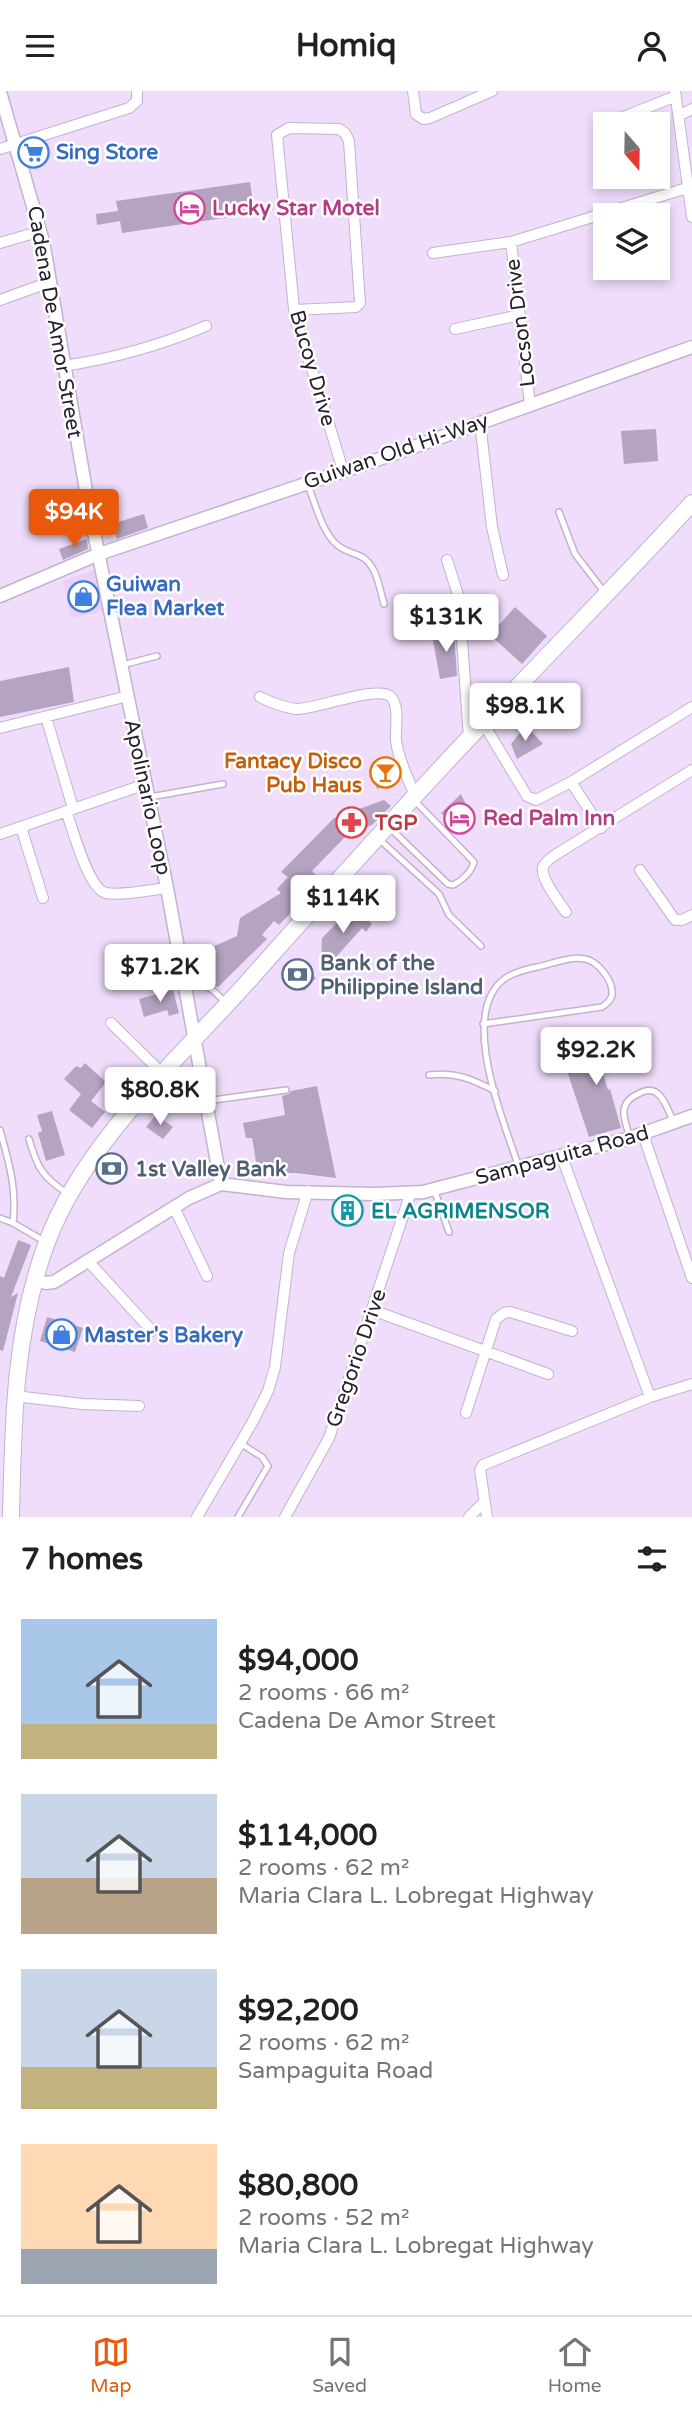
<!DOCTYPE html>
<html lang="en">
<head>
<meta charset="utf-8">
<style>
  body { margin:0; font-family:"Varela Round",sans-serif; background:#f2f2f2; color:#202124; height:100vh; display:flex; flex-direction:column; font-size:26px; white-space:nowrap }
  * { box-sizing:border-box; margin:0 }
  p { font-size:23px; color:#757577 }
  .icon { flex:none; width:38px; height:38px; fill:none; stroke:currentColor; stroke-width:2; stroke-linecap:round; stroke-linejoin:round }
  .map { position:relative; height:1426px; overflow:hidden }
  .side { display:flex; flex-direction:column; background:#fff; flex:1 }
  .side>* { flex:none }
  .needle { width:46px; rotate:160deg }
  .tools { position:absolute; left:593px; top:21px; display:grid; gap:14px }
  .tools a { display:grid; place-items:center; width:77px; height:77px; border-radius:0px; background:#fff; box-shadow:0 4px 10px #0003; font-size:35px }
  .price { position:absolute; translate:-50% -60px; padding:0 16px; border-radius:7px; background:#fff; color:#222; font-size:23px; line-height:46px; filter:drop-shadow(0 2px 4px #0008) }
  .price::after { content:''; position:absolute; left:50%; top:42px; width:21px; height:16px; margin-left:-10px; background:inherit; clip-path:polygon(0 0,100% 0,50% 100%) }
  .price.on { background:#ea580c; color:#fff }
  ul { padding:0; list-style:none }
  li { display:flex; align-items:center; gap:21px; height:175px; padding:0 21px }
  li span { display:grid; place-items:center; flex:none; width:196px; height:140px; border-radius:0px; color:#555 }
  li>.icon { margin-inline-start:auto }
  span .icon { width:84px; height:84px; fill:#fffc; stroke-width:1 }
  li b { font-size:30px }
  h2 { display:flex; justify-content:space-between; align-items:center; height:84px; padding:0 21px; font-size:30px }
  header { display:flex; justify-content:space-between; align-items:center; height:91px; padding:0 21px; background:#fff; font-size:32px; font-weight:700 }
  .tab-bar { display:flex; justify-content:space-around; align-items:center; height:98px; border-top:2px solid #e0e0e0; background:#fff; font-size:19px; color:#757577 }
  .tab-bar a { display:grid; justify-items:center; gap:4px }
  .tab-bar .on { color:#ea580c }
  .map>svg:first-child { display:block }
  .built { fill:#e8d2f7 }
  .building { fill:#b5a4c1 }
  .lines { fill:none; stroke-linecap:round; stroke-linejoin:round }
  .service-casing { stroke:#c3b2cf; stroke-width:8 }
  .minor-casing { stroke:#c3b2cf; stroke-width:12 }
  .tertiary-casing { stroke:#c3b2cf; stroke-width:15 }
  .trunk-casing { stroke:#c3b2cf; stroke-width:18 }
  .service { stroke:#fff; stroke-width:5 }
  .minor { stroke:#fff; stroke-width:10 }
  .tertiary { stroke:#fff; stroke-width:12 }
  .trunk { stroke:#fff; stroke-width:16 }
  .labels { text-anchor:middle; stroke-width:5; stroke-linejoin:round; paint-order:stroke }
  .shop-label { font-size:21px; font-weight:bold; fill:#366cbe; stroke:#fff; text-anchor:start }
  .hotel-label { font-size:21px; font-weight:bold; fill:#b23c85; stroke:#fff; text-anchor:start }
  .street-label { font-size:21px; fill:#251f2a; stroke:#fff }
  .food-label { font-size:21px; font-weight:bold; fill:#c56008; stroke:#fff; text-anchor:end }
  .health-label { font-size:21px; font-weight:bold; fill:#be3a42; stroke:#fff; text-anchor:start }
  .service-label { font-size:21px; font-weight:bold; fill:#4e5e75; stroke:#fff; text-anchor:start }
  .culture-label { font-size:21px; font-weight:bold; fill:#0d838f; stroke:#fff; text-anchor:start }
</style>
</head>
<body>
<header><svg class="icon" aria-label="menu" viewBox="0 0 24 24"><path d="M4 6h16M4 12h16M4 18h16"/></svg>Homiq<svg class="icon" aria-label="person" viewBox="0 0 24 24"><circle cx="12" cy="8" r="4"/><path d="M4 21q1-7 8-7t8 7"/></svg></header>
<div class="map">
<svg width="692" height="1426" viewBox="0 0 692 1426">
  <rect width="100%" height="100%" fill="#efddfb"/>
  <!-- built -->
  <path class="built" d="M96 478 104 520 71 527 63 490Z"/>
  <!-- building -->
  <path class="building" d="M250 91 253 112 257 111 258 122 122 142 120 130 97 134 96 123 118 120 116 110Z
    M656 338 658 370 624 373 621 340Z
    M144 423 148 437 117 448 112 433Z
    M87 448 88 458 63 469 59 458Z
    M515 516 547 545 522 573 490 544Z
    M454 540 457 585 440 588 432 544Z
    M69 576 74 611 0 626V590Z
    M526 634 543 653 517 668 511 653Z
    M392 667 400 689 377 698 370 675Z
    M461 703 475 732 464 744 441 722Z
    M384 709 391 715 372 734 346 745 312 780 322 790 279 834 274 830 262 844 267 848 218 896 215 895 208 858 237 845 240 827 281 802 277 798 288 786 281 781 334 727Z
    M355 816 372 833 366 841 362 837 328 875 321 869 322 847 351 818Z
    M299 873 316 887 304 900 290 889 291 883Z
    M173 899 179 922 169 925 167 919 144 926 139 908Z
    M633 953 636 963 601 977 608 999 610 998 621 1037 589 1046 562 965Z
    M85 972 106 991 91 1010 105 1021 92 1037 69 1019 81 1003 64 988 76 975 81 977Z
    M317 995 336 1087 296 1082H258L252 1047H246L243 1032 285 1024 282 1005 289 1003 291 1000Z
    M52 1020 65 1064 46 1070 38 1042 42 1040 37 1024Z
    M156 1024 173 1036 163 1048 146 1036Z
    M339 1111H357V1134H340Z
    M18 1149 31 1154 11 1206 18 1202 3 1260 0 1259V1185L4 1187Z
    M47 1226 83 1237 75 1261 40 1250Z"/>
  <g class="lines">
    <defs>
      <path id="service" d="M307 392C315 411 321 438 335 452 343 460 351 461 360 465 377 473 379 496 384 513
        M559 421 575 463 605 502
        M122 574 157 565
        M150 706 223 693
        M390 737 448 793 453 794C462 790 472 780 474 771L414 709
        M380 749 439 803 449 824 481 855
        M186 897C207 891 210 896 225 911
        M483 933 602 916C606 913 611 910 612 904 614 891 598 870 585 868 570 865 552 873 537 876 527 878 516 881 507 886 456 919 504 1030 518 1074
        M429 984C456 981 472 988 495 1000
        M206 1010 286 999
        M0 1039C9 1072 17 1097 13 1132
        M630 1047C628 1039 623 1028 624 1019 625 1011 631 1006 638 1003 660 990 666 1015 674 1032
        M29 1048C37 1076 42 1086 67 1102
        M434 1098 449 1141
        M0 1127 13 1132 44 1150
        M238 1426 268 1375 262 1366 240 1352"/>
      <path id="minor" d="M413 0 416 23 423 28 430 27 492 0
        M675 0 692 126
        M680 24 692 18
        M606 33 676 5
        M0 58 129 17 137 10V0
        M511 151 530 313
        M0 152 41 140
        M433 162 511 151 687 97
        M0 209 50 191
        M295 219 356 216 360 212 349 50 345 42 339 38 289 37 277 44 295 228 320 303 343 380
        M455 238 520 224
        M63 275C111 268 161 254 206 235
        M480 331 492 436 503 484
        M447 469 459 507 469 647
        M260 606C272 612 282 616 296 618 315 619 378 593 391 606 400 616 395 637 396 649 398 668 408 687 415 705
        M46 626 73 717
        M483 632 527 705 536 709 571 691 692 616
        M0 637 128 605
        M571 691 601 737
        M66 720C73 738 88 798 106 802 123 805 150 799 167 797
        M21 736 43 807
        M0 743 146 693
        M640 779 675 829H682L692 824
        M566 821C559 811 540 787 543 776 545 771 551 767 555 764L692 679
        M111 932 163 983
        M643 1043 692 1187
        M562 1066 650 1306
        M174 1116 207 1185
        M87 1169 152 1240
        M372 1219 548 1283
        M15 1305 82 1313 139 1315
        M466 1322 496 1228 504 1222 510 1221 572 1240
        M197 1426 252 1332 268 1300 275 1276 289 1162 308 1100
        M285 1426 329 1347 411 1101
        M469 1426 484 1411
        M487 1426 480 1379 483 1374 650 1306 692 1293"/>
      <path id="tertiary" d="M0 1 43 150 89 417 167 797 221 1093
        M0 505 99 463 391 364 692 256
        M35 1189 46 1192 54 1191 189 1107 221 1093 286 1101 375 1103 423 1101 630 1047 692 1025"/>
      <path id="trunk" d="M11 1426C13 1333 14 1239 47 1151 83 1054 175 971 243 896 318 812 392 728 469 647 543 568 619 492 692 412"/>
    </defs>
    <!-- service casing -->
    <use href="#service" class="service-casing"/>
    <!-- minor casing -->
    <use href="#minor" class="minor-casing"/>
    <!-- tertiary casing -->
    <use href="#tertiary" class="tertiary-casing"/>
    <!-- trunk casing -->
    <use href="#trunk" class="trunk-casing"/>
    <!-- service -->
    <use href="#service" class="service"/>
    <!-- minor -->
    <use href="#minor" class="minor"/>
    <!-- tertiary -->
    <use href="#tertiary" class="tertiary"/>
    <!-- trunk -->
    <use href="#trunk" class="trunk"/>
  </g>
  <!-- icons -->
  <defs>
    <symbol id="supermarket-ring" viewBox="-11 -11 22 22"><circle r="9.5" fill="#fff" stroke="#3f7fe0" stroke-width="1.5"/><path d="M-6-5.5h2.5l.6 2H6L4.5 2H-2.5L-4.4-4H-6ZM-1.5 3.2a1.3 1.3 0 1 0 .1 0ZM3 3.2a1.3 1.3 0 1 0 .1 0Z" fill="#3f7fe0"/></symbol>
    <symbol id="hotel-ring" viewBox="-11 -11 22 22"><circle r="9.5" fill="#fff" stroke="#d1479c" stroke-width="1.5"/><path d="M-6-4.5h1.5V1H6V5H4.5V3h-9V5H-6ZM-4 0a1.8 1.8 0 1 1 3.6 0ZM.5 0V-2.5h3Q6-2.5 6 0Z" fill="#d1479c"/></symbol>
    <symbol id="shop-ring" viewBox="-11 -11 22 22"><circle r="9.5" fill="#fff" stroke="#3f7fe0" stroke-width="1.5"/><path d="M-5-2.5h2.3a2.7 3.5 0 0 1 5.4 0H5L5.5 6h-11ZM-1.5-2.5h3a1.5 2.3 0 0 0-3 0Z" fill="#3f7fe0"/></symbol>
    <symbol id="bar-ring" viewBox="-11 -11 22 22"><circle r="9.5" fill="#fff" stroke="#e8710a" stroke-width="1.5"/><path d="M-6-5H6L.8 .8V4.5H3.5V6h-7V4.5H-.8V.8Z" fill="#e8710a"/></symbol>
    <symbol id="pharmacy-ring" viewBox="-11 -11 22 22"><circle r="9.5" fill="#fff" stroke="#e0444e" stroke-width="1.5"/><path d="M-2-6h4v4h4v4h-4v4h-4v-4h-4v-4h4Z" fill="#e0444e"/></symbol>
    <symbol id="bank-ring" viewBox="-11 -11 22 22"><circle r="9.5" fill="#fff" stroke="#5c6f8a" stroke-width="1.5"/><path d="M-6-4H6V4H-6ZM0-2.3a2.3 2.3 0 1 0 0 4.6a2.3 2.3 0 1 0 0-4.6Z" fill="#5c6f8a"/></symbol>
    <symbol id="building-ring" viewBox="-11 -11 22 22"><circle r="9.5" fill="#fff" stroke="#0f9aa8" stroke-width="1.5"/><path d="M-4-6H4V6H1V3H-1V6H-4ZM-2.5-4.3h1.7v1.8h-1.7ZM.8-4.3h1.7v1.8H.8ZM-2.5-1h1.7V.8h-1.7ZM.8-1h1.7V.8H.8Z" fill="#0f9aa8"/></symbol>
  </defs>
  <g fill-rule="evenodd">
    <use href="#supermarket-ring" x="16" y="44" width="35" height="35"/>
    <use href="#hotel-ring" x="172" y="100" width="35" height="35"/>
    <use href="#shop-ring" x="66" y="488" width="35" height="35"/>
    <use href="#bar-ring" x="368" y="664" width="35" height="35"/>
    <use href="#hotel-ring" x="442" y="710" width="35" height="35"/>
    <use href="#pharmacy-ring" x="334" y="714" width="35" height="35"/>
    <use href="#bank-ring" x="280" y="866" width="35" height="35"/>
    <use href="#bank-ring" x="94" y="1060" width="35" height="35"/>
    <use href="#building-ring" x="330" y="1102" width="35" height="35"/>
    <use href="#shop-ring" x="44" y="1226" width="35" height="35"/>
  </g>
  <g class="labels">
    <!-- shop labels -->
    <g class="shop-label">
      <text x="56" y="68">Sing Store</text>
      <text x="106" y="500">Guiwan<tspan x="106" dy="24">Flea Market</tspan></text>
      <text x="84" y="1251">Master's Bakery</text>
    </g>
    <!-- hotel labels -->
    <g class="hotel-label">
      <text x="212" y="124">Lucky Star Motel</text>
      <text x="483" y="734">Red Palm Inn</text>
    </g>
    <!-- street labels -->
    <g class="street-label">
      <text transform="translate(55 231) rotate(80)" y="7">Cadena De Amor Street</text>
      <text transform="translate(520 232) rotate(-97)" y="7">Locson Drive</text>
      <text transform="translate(313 277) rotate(74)" y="7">Bucoy Drive</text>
      <text transform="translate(396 360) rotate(-19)" y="7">Guiwan Old Hi-Way</text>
      <text transform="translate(148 706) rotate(78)" y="7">Apolinario Loop</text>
      <text transform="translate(562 1064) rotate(-15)" y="7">Sampaguita Road</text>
      <text transform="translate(356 1267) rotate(-71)" y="7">Gregorio Drive</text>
    </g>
    <!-- food labels -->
    <g class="food-label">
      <text x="362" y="677">Fantacy Disco<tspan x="362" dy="24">Pub Haus</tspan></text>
    </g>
    <!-- health labels -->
    <g class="health-label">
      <text x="375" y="739">TGP</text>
    </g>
    <!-- service labels -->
    <g class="service-label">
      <text x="320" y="879">Bank of the<tspan x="320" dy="24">Philippine Island</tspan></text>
      <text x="135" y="1085">1st Valley Bank</text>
    </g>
    <!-- culture labels -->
    <g class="culture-label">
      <text x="371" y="1127">EL AGRIMENSOR</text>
    </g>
  </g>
</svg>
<div class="tools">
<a><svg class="needle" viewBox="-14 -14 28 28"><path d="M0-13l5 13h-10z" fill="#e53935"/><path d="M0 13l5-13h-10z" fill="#757577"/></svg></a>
<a><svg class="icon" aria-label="layers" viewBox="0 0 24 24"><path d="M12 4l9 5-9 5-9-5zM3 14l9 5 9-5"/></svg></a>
</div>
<b class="price on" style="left:74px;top:458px">$94K</b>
<b class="price" style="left:446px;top:563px">$131K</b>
<b class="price" style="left:525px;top:652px">$98.1K</b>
<b class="price" style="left:343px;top:844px">$114K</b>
<b class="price" style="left:160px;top:913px">$71.2K</b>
<b class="price" style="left:596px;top:996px">$92.2K</b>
<b class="price" style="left:160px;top:1036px">$80.8K</b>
</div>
<section class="side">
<h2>7 homes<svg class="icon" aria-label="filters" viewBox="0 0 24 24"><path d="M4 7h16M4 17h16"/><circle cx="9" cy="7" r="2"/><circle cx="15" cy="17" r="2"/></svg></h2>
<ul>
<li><span style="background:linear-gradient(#a9c7e8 75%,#c2b280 0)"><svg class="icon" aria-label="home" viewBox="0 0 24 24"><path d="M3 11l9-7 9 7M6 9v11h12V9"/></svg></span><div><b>$94,000</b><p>2 rooms · 66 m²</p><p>Cadena De Amor Street</p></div></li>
<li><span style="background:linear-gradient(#c9d6e8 60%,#b9a48a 0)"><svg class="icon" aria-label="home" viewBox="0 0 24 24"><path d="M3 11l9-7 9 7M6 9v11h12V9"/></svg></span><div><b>$114,000</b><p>2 rooms · 62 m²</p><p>Maria Clara L. Lobregat Highway</p></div></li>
<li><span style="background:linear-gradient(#c9d6e8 70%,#c2b280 0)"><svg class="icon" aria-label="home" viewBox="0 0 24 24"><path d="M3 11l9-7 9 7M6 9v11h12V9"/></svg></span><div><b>$92,200</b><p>2 rooms · 62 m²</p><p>Sampaguita Road</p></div></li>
<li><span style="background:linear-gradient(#ffd9b3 75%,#9aa5b1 0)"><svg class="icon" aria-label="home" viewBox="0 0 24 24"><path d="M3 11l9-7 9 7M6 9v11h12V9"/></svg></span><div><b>$80,800</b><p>2 rooms · 52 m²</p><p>Maria Clara L. Lobregat Highway</p></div></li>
</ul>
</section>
<nav class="tab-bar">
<a class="on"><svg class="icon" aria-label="map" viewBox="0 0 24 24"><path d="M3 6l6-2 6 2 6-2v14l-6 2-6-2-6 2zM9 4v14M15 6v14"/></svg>Map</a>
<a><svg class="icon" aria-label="saved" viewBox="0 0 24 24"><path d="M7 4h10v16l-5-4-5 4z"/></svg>Saved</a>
<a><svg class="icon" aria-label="home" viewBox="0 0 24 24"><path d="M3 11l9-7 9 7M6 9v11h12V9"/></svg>Home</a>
</nav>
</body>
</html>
